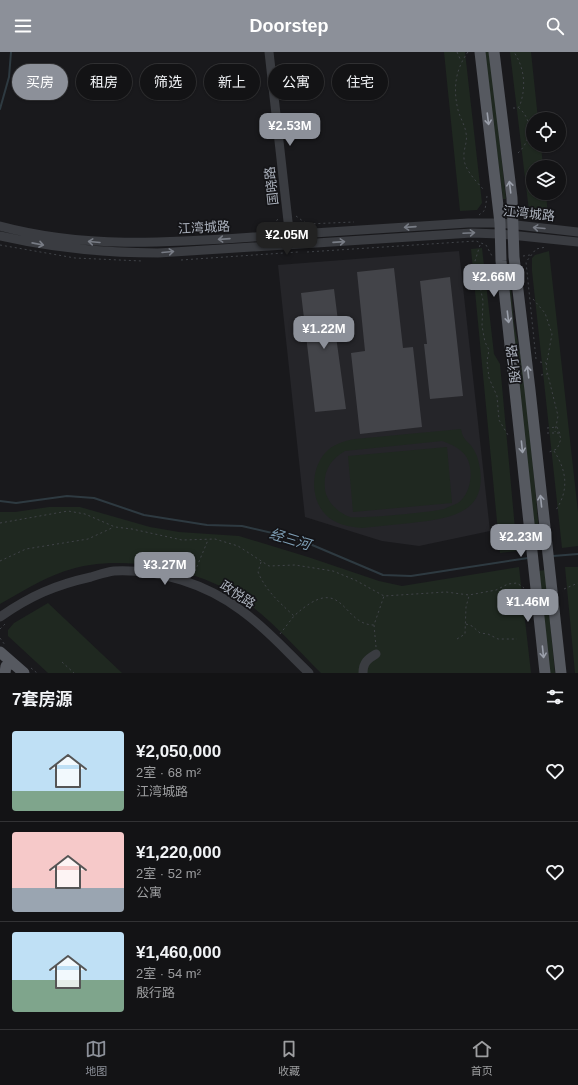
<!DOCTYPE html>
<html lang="zh">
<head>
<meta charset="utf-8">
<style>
  body { margin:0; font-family:Helvetica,"Noto Sans SC",sans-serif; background:#202022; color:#f1f3f6; height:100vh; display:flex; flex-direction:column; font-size:15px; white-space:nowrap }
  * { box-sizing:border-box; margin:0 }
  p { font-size:13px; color:#9d9ea0 }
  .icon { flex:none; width:22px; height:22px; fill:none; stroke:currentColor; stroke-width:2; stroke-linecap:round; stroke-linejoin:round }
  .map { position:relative; height:621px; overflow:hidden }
  .panel { display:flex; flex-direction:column; background:#131315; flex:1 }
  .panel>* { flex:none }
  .guide { position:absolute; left:12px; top:12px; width:554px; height:36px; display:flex; gap:8px }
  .controls { position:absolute; left:526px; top:60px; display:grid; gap:8px }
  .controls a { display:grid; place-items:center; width:40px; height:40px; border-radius:50%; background:#131315; box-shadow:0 1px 3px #0004,0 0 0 1px #323234; font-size:20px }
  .price { position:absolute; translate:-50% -34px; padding:0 9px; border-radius:8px; background:#8c9099; color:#fff; font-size:13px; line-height:26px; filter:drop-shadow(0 1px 2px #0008) }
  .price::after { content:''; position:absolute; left:50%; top:24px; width:12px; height:9px; margin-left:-6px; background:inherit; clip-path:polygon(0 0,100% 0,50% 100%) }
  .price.active { background:#222; color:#fff }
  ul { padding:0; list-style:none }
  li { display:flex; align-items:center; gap:12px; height:100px; padding:0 12px }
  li+li { border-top:1px solid #323234 }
  li span { display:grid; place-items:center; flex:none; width:112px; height:80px; border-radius:4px; color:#555 }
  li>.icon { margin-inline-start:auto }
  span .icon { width:48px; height:48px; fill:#fffc; stroke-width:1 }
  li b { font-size:17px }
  h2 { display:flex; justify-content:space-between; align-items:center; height:48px; padding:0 12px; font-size:17px }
  .tag { padding:0 14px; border-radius:18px; background:#131315; box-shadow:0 1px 3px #0004,0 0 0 1px #323234; font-size:14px; line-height:36px }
  .tag.active { background:#8c9099; color:#fff }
  header { display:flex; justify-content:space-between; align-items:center; height:52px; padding:0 12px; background:#8c9099; color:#fff; font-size:18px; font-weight:700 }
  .menu { display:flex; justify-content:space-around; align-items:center; height:56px; border-top:1px solid #323234; background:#131315; font-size:11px; color:#9d9ea0 }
  .menu a { display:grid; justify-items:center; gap:2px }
  .menu .active { color:#8c9099 }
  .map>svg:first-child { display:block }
  .built { fill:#252529 }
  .green { fill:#1f2820; fill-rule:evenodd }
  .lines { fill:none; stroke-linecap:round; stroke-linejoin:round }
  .stream { stroke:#2e3a41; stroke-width:2 }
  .building { fill:#434449 }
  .path { stroke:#404348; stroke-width:1; stroke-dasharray:2 3; stroke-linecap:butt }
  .minor { stroke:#3a3c41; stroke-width:9 }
  .major { stroke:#565960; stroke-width:11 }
  .oneway { stroke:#9a9faa }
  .oneway2 { stroke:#787c85 }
  .labels { text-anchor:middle; stroke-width:3.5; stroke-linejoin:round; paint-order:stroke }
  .street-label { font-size:13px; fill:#abb1bc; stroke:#141417 }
  .water-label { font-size:14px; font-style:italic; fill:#81a2b9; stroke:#141417 }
</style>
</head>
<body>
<header><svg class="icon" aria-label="menu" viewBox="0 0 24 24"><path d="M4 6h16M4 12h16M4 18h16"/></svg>Doorstep<svg class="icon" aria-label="search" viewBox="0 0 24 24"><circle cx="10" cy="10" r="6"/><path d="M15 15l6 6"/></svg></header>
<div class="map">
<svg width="578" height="621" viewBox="0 0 578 621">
  <rect width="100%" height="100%" fill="#19191c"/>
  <!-- built -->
  <path class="built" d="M459 199 490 479 419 494 382 489 305 465 278 213Z"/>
  <!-- green -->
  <path class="green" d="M444 0H465L482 151 477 158 460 159Z
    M484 0H490L506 147H503Z
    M510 0H531L538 67H533V93H541L543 115H533V141H546L548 164 532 163 529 159Z
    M482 196 494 302 500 312 517 499 500 501 471 197Z
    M549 199 578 460V494L562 496 532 219V206L535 203Z
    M507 212H509L514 271 525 325 540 490H535Z
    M461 377C463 390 470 389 475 400 478 405 479 412 480 417 487 464 444 467 411 471 394 473 378 474 362 476 349 475 334 472 325 462 310 446 311 417 325 401 333 392 344 389 355 387ZM442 389C451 392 462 397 467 406 474 419 471 442 458 451 454 453 448 455 444 457 434 460 359 467 350 465 338 461 326 449 325 437 323 419 330 408 345 399Z
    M447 395 452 451 353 460 348 404Z
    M49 455H80L150 475 179 480 239 484 308 505 379 529 402 534 519 515 531 621H321C298 598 275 572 249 552 204 516 119 500 65 519 42 527 21 540 0 552V460H15Z
    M565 515H578V621H575Z
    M545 518 555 621H550L538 519Z
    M48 551 122 621H48L8 584V578L14 571Z"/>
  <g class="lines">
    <!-- stream -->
    <path class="stream" d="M0 57 9 25 11 0
      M0 449 16 451 67 444 94 446 144 463 207 473 242 474 298 487 383 523 411 524 528 506
      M553 504 578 502"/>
  </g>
  <!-- building -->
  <path class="building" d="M394 216 403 296 413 295 422 375 360 382 351 301 365 299 357 220Z
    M450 225 463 344 430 347 424 292H427L420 229Z
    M334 237 339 277H335L346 357 315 360 301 241Z"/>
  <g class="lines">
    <!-- path -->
    <path class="path" d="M457 0 461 9
      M468 0C455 18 453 37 458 58 460 66 465 73 466 81 468 90 463 97 464 106 464 117 476 129 483 137
      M513 56H518L520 53C526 35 525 17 514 0
      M518 101C532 88 533 68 519 56
      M521 154 530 166
      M479 163 485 158 487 144
      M296 164 307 172 354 170
      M270 176 274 173 279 165
      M0 193 75 206 142 209
      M480 193 475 209 483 249 482 274 485 290 489 298 487 309 489 326 497 344 499 368 508 383
      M307 200 476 189 486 193 492 204
      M523 204 530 203
      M181 208 298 200
      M533 247 545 261 552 282 546 315 558 364 555 380
      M536 307 526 210 536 197 546 195
      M540 310 546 311
      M541 323 547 322
      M547 376 557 375 560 382
      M547 381H559L561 387 557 397 549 400
      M554 399C567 419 569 438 556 458
      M0 471 68 459 85 462 115 475 132 477 182 488 215 487 238 494 269 514 295 513 333 519 355 528 384 544 446 540 469 543 496 538 508 532 517 531 524 536
      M0 509 26 497 88 487 114 475
      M261 510 258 520C266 539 279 550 294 564 344 518 341 573 374 573
      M193 524 208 488
      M564 537 578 531
      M466 572 472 574 480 581 488 582 498 587H517
      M0 577 5 572
      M280 582 294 564
      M0 586 5 593
      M457 587 465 582 466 555 469 544
      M376 595 374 573 384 544
      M62 610 74 621
      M31 616 37 621"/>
    <!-- minor -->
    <path class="minor" d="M269 0 290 187
      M0 174C90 198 177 190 268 184 335 180 402 175 468 171H500L578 180
      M0 184C52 196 104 201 158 201L472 181 500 182 578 190
      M0 565C30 544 55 533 91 525 98 523 106 520 114 519 159 517 207 532 242 559 266 576 287 600 309 621
      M363 621C363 610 368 607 376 602"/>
    <!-- major -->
    <path class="major" d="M480 0 500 171 501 209 545 621
      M494 0 512 146 514 205 530 338 561 621
      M0 600 24 621
      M5 621 6 614 13 611"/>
  </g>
  <!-- one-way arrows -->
  <defs><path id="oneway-shaft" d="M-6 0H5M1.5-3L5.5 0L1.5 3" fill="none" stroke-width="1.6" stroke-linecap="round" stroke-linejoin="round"/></defs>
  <g class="oneway">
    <use href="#oneway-shaft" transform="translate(488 67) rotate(83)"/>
    <use href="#oneway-shaft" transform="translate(510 135) rotate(-97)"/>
    <use href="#oneway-shaft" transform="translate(508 265) rotate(83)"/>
    <use href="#oneway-shaft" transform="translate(528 320) rotate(-97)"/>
    <use href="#oneway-shaft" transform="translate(522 395) rotate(84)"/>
    <use href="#oneway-shaft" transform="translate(541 449) rotate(-96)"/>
    <use href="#oneway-shaft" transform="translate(543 600) rotate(84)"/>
  </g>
  <g class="oneway2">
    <use href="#oneway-shaft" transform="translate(410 175) rotate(176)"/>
    <use href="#oneway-shaft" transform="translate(539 176) rotate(-175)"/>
    <use href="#oneway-shaft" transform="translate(469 181) rotate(-3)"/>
    <use href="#oneway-shaft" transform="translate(224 187) rotate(176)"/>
    <use href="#oneway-shaft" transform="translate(94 190) rotate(-175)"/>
    <use href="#oneway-shaft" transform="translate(339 190) rotate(-4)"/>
    <use href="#oneway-shaft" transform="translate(38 192) rotate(11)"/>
    <use href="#oneway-shaft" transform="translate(168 200) rotate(-5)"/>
  </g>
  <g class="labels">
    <!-- street labels -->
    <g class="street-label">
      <text transform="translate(271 134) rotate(-96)" y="5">国晓路</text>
      <text transform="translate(529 161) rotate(6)" y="5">江湾城路</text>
      <text transform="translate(204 175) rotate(-3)" y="5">江湾城路</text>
      <text transform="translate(513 312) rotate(-97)" y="5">殷行路</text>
      <text transform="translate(238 542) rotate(33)" y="5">政悦路</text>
    </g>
    <!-- water labels -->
    <g class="water-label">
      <text transform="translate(290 487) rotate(17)" y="5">经三河</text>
    </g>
  </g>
</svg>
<div class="controls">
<a><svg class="icon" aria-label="locate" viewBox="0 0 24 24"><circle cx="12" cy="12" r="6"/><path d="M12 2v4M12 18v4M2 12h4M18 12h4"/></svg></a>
<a><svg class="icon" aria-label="layers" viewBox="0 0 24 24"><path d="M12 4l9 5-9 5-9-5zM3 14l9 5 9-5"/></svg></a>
</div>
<b class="price" style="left:290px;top:95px">¥2.53M</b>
<b class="price active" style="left:287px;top:204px">¥2.05M</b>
<b class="price" style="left:494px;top:246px">¥2.66M</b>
<b class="price" style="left:324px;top:298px">¥1.22M</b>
<b class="price" style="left:521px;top:506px">¥2.23M</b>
<b class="price" style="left:165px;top:534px">¥3.27M</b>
<b class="price" style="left:528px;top:571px">¥1.46M</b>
<div class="guide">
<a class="tag active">买房</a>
<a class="tag">租房</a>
<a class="tag">筛选</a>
<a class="tag">新上</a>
<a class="tag">公寓</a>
<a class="tag">住宅</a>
</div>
</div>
<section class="panel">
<h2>7套房源<svg class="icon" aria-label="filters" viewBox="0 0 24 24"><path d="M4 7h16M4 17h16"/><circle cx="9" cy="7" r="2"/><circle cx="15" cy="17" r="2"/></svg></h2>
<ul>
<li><span style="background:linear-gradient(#bfe0f5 75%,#7fa58c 0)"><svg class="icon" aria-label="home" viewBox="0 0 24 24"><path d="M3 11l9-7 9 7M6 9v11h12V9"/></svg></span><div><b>¥2,050,000</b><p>2室 · 68 m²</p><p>江湾城路</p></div><svg class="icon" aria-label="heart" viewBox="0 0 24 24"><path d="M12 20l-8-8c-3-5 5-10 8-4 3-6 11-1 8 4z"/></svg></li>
<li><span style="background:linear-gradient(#f6c9c9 70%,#9aa5b1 0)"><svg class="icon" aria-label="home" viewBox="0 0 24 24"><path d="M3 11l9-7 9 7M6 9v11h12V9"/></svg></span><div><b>¥1,220,000</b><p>2室 · 52 m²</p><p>公寓</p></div><svg class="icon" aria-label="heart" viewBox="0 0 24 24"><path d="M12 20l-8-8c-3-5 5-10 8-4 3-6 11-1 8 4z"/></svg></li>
<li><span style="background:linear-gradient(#bfe0f5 60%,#7fa58c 0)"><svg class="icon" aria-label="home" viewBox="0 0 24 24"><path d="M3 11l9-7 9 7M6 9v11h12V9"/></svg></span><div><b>¥1,460,000</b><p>2室 · 54 m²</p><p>殷行路</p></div><svg class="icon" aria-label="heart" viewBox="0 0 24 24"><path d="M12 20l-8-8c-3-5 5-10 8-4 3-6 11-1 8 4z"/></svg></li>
</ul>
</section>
<nav class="menu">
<a class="active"><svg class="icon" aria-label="map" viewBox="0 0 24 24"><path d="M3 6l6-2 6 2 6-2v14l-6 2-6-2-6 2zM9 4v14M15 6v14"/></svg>地图</a>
<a><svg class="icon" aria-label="saved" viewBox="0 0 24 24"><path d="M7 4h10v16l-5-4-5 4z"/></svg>收藏</a>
<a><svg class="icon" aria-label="home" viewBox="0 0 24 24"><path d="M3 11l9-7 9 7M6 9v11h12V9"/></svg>首页</a>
</nav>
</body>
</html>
